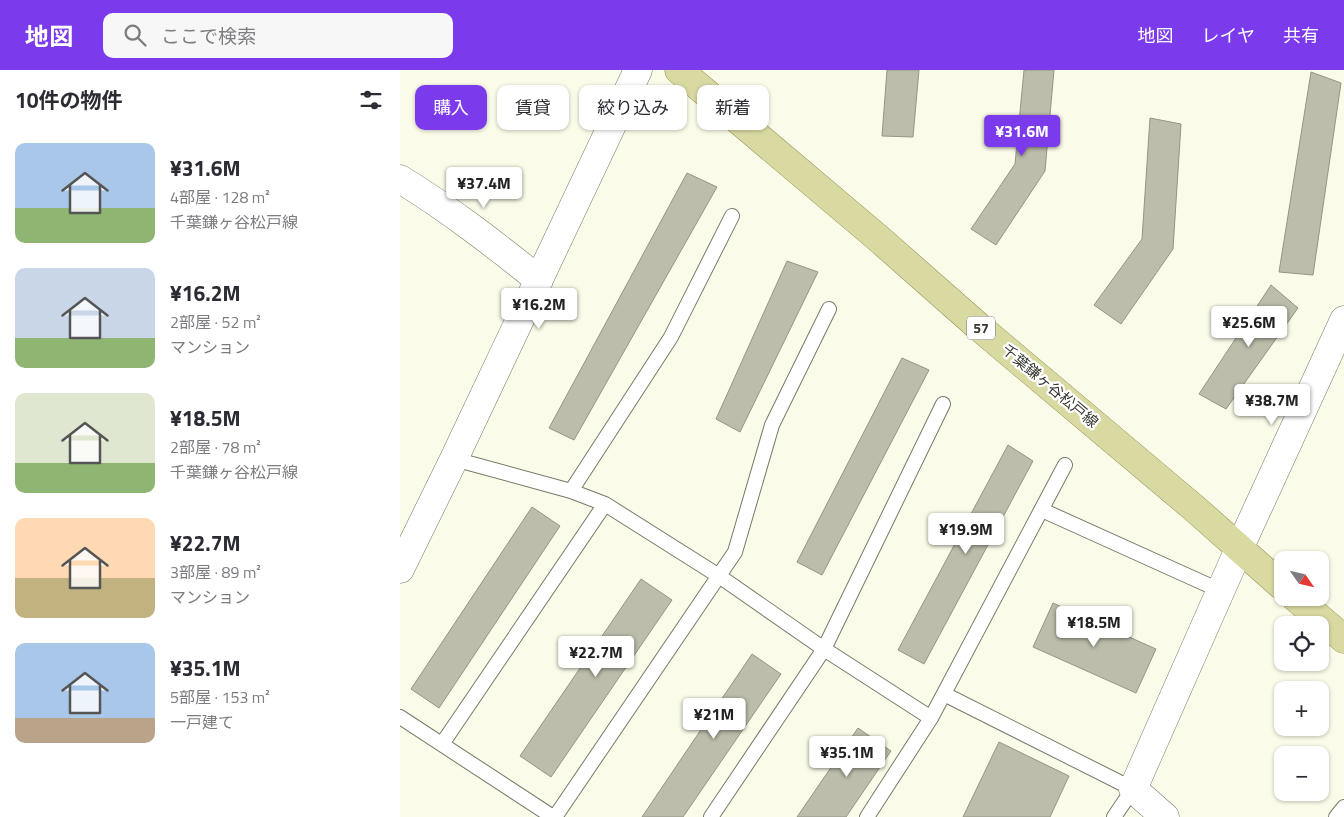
<!DOCTYPE html>
<html lang="ja">
<head>
<meta charset="utf-8">
<style>
  body { margin:0; font-family:"Titillium Web","Noto Sans JP",sans-serif; background:#f7f7f7; color:#2b2b33; height:100vh; display:flex; flex-direction:column; font-size:19px; white-space:nowrap }
  * { box-sizing:border-box; margin:0 }
  p { font-size:16px; color:#7c7c81 }
  .icon { flex:none; width:28px; height:28px; fill:none; stroke:currentColor; stroke-width:2; stroke-linecap:round; stroke-linejoin:round }
  .map { position:relative; flex:1; overflow:hidden }
  .side { display:flex; flex-direction:column; background:#fff; width:400px }
  .side>* { flex:none }
  .banner { position:absolute; left:15px; top:15px; width:475px; height:45px; display:flex; gap:10px }
  .needle { width:32px; rotate:124deg }
  .controls { position:absolute; left:874px; top:481px; display:grid; gap:10px }
  .controls a { display:grid; place-items:center; width:55px; height:55px; border-radius:10px; background:#fff; box-shadow:0 1px 4px #0004; font-size:25px }
  .price { position:absolute; translate:-50% -42px; padding:0 11px; border-radius:5px; background:#fff; color:#222; font-size:16px; line-height:32px; filter:drop-shadow(0 1px 2px #0008) }
  .price::after { content:''; position:absolute; left:50%; top:30px; width:15px; height:11px; margin-left:-8px; background:inherit; clip-path:polygon(0 0,100% 0,50% 100%) }
  .price.active { background:#7c3aed; color:#fff }
  ul { padding:0; list-style:none }
  li { display:flex; align-items:center; gap:15px; height:125px; padding:0 15px }
  li span { display:grid; place-items:center; flex:none; width:140px; height:100px; border-radius:10px; color:#555 }
  li>.icon { margin-inline-start:auto }
  span .icon { width:60px; height:60px; fill:#fffc; stroke-width:1 }
  li b { font-size:21px }
  h2 { display:flex; justify-content:space-between; align-items:center; height:60px; padding:0 15px; font-size:21px }
  .pill { padding:0 18px; border-radius:10px; background:#fff; box-shadow:0 1px 4px #0004; font-size:18px; line-height:45px }
  .pill.active { background:#7c3aed; color:#fff }
  header { display:flex; align-items:center; gap:30px; box-sizing:border-box; height:70px; padding:0 25px; background:#7c3aed; color:#fff }
  header strong { font-size:24px }
  nav { display:flex; gap:28px; margin-inline-start:auto; font-size:18px }
  .search { width:350px; height:45px; background:#f7f7f7; display:flex; align-items:center; gap:12px; box-sizing:border-box; padding:0 18px; border-radius:10px; color:#7c7c81; font-size:19px }
  main { display:flex; flex:1; min-height:0 }
  .map>svg:first-child { display:block }
  .building { fill:#bcbdab; stroke:#959584 }
  .lines { fill:none; stroke-linecap:round; stroke-linejoin:round }
  .lane-casing { stroke:#787968; stroke-width:16 }
  .street-casing { stroke:#787968; stroke-width:29 }
  .secondary-casing { stroke:#787968; stroke-width:29 }
  .primary-casing { stroke:#909052; stroke-width:29 }
  .lane { stroke:#fff; stroke-width:14 }
  .street { stroke:#fff; stroke-width:28 }
  .secondary { stroke:#fff; stroke-width:28 }
  .primary { stroke:#d9d9a2; stroke-width:28 }
  .labels { text-anchor:middle; stroke-width:4.5; stroke-linejoin:round; paint-order:stroke }
  .shield { fill:#fff; stroke:#74746f; stroke-width:1 }
  .shield-label { font-size:14px; font-weight:bold; fill:#383831 }
  .street-label { font-size:15px; fill:#383831; stroke:#fff }
</style>
</head>
<body>
<header>
<strong>地図</strong>
<div class="search"><svg class="icon" aria-label="search" viewBox="0 0 24 24"><circle cx="10" cy="10" r="6"/><path d="M15 15l6 6"/></svg>ここで検索</div>
<nav><a>地図</a><a>レイヤ</a><a>共有</a></nav>
</header>
<main>
<section class="side">
<h2>10件の物件<svg class="icon" aria-label="filters" viewBox="0 0 24 24"><path d="M4 7h16M4 17h16"/><circle cx="9" cy="7" r="2"/><circle cx="15" cy="17" r="2"/></svg></h2>
<ul>
<li><span style="background:linear-gradient(#a9c7e8 65%,#8fb573 0)"><svg class="icon" aria-label="home" viewBox="0 0 24 24"><path d="M3 11l9-7 9 7M6 9v11h12V9"/></svg></span><div><b>¥31.6M</b><p>4部屋 · 128 m²</p><p>千葉鎌ヶ谷松戸線</p></div></li>
<li><span style="background:linear-gradient(#c9d6e8 70%,#8fb573 0)"><svg class="icon" aria-label="home" viewBox="0 0 24 24"><path d="M3 11l9-7 9 7M6 9v11h12V9"/></svg></span><div><b>¥16.2M</b><p>2部屋 · 52 m²</p><p>マンション</p></div></li>
<li><span style="background:linear-gradient(#dfe7d0 70%,#8fb573 0)"><svg class="icon" aria-label="home" viewBox="0 0 24 24"><path d="M3 11l9-7 9 7M6 9v11h12V9"/></svg></span><div><b>¥18.5M</b><p>2部屋 · 78 m²</p><p>千葉鎌ヶ谷松戸線</p></div></li>
<li><span style="background:linear-gradient(#ffd9b3 60%,#c2b280 0)"><svg class="icon" aria-label="home" viewBox="0 0 24 24"><path d="M3 11l9-7 9 7M6 9v11h12V9"/></svg></span><div><b>¥22.7M</b><p>3部屋 · 89 m²</p><p>マンション</p></div></li>
<li><span style="background:linear-gradient(#a9c7e8 75%,#b9a48a 0)"><svg class="icon" aria-label="home" viewBox="0 0 24 24"><path d="M3 11l9-7 9 7M6 9v11h12V9"/></svg></span><div><b>¥35.1M</b><p>5部屋 · 153 m²</p><p>一戸建て</p></div></li>
</ul>
</section>
<div class="map">
<svg width="944" height="747" viewBox="0 0 944 747">
  <rect width="100%" height="100%" fill="#fafbe8"/>
  <!-- building -->
  <path class="building" d="M487 0H519L513 67 482 66Z
    M624 0H654L645 101 596 175 571 159 615 94Z
    M911 2 941 13 913 205 879 202Z
    M750 48 781 54 773 179 721 254 694 235 742 169Z
    M287 103 317 117 174 370 149 358Z
    M387 191 418 202 340 362 316 349Z
    M871 215 898 238 826 339 799 324Z
    M502 288 529 300 422 505 397 492Z
    M608 375 633 391 524 594 498 580Z
    M132 437 160 456 39 638 11 619Z
    M241 509 272 530 151 707 120 686Z
    M653 533 756 579 736 623 633 577Z
    M352 584 381 604 283 747H242Z
    M458 658 491 681 446 747H397Z
    M599 672 669 706 650 747H563Z"/>
  <g class="lines">
    <defs>
      <path id="lane" d="M54 389 171 421 205 434 319 506 424 579 531 648
        M171 421 271 267 332 146
        M642 440 819 520
        M544 624 733 719 714 747
        M0 647 153 747
        M42 674 205 434
        M155 747 335 482 372 355 429 239
        M311 747 424 579 543 334
        M467 747 531 648 665 395
        M936 747 944 737"/>
      <path id="street" d="M0 109C49 139 94 174 139 210
        M0 499 54 389 238 0
        M765 747 733 719 839 479"/>
      <path id="secondary" d="M839 479 944 250"/>
      <path id="primary" d="M279 0 478 168 579 257 794 438 882 516
        M896 528 944 569"/>
    </defs>
    <!-- lane casing -->
    <use href="#lane" class="lane-casing"/>
    <!-- street casing -->
    <use href="#street" class="street-casing"/>
    <!-- secondary casing -->
    <use href="#secondary" class="secondary-casing"/>
    <!-- primary casing -->
    <use href="#primary" class="primary-casing"/>
    <!-- lane -->
    <use href="#lane" class="lane"/>
    <!-- street -->
    <use href="#street" class="street"/>
    <!-- secondary -->
    <use href="#secondary" class="secondary"/>
    <!-- primary -->
    <use href="#primary" class="primary"/>
  </g>
  <g class="labels">
    <!-- shield labels -->
    <rect class="shield" x="567" y="246.5" width="28" height="23" rx="4"/>
    <g class="shield-label">
      <text x="581" y="263">57</text>
    </g>
    <!-- street labels -->
    <g class="street-label">
      <text transform="translate(650 316) rotate(40)" y="5">千葉鎌ヶ谷松戸線</text>
    </g>
  </g>
</svg>
<div class="controls">
<a><svg class="needle" viewBox="-14 -14 28 28"><path d="M0-13l5 13h-10z" fill="#e53935"/><path d="M0 13l5-13h-10z" fill="#7c7c81"/></svg></a>
<a><svg class="icon" aria-label="locate" viewBox="0 0 24 24"><circle cx="12" cy="12" r="6"/><path d="M12 2v4M12 18v4M2 12h4M18 12h4"/></svg></a>
<a>+</a>
<a>−</a>
</div>
<b class="price active" style="left:622px;top:87px">¥31.6M</b>
<b class="price" style="left:84px;top:139px">¥37.4M</b>
<b class="price" style="left:139px;top:260px">¥16.2M</b>
<b class="price" style="left:849px;top:278px">¥25.6M</b>
<b class="price" style="left:872px;top:356px">¥38.7M</b>
<b class="price" style="left:566px;top:485px">¥19.9M</b>
<b class="price" style="left:694px;top:578px">¥18.5M</b>
<b class="price" style="left:196px;top:608px">¥22.7M</b>
<b class="price" style="left:314px;top:670px">¥21M</b>
<b class="price" style="left:447px;top:708px">¥35.1M</b>
<div class="banner">
<a class="pill active">購入</a>
<a class="pill">賃貸</a>
<a class="pill">絞り込み</a>
<a class="pill">新着</a>
</div>
</div>
</main>
</body>
</html>
